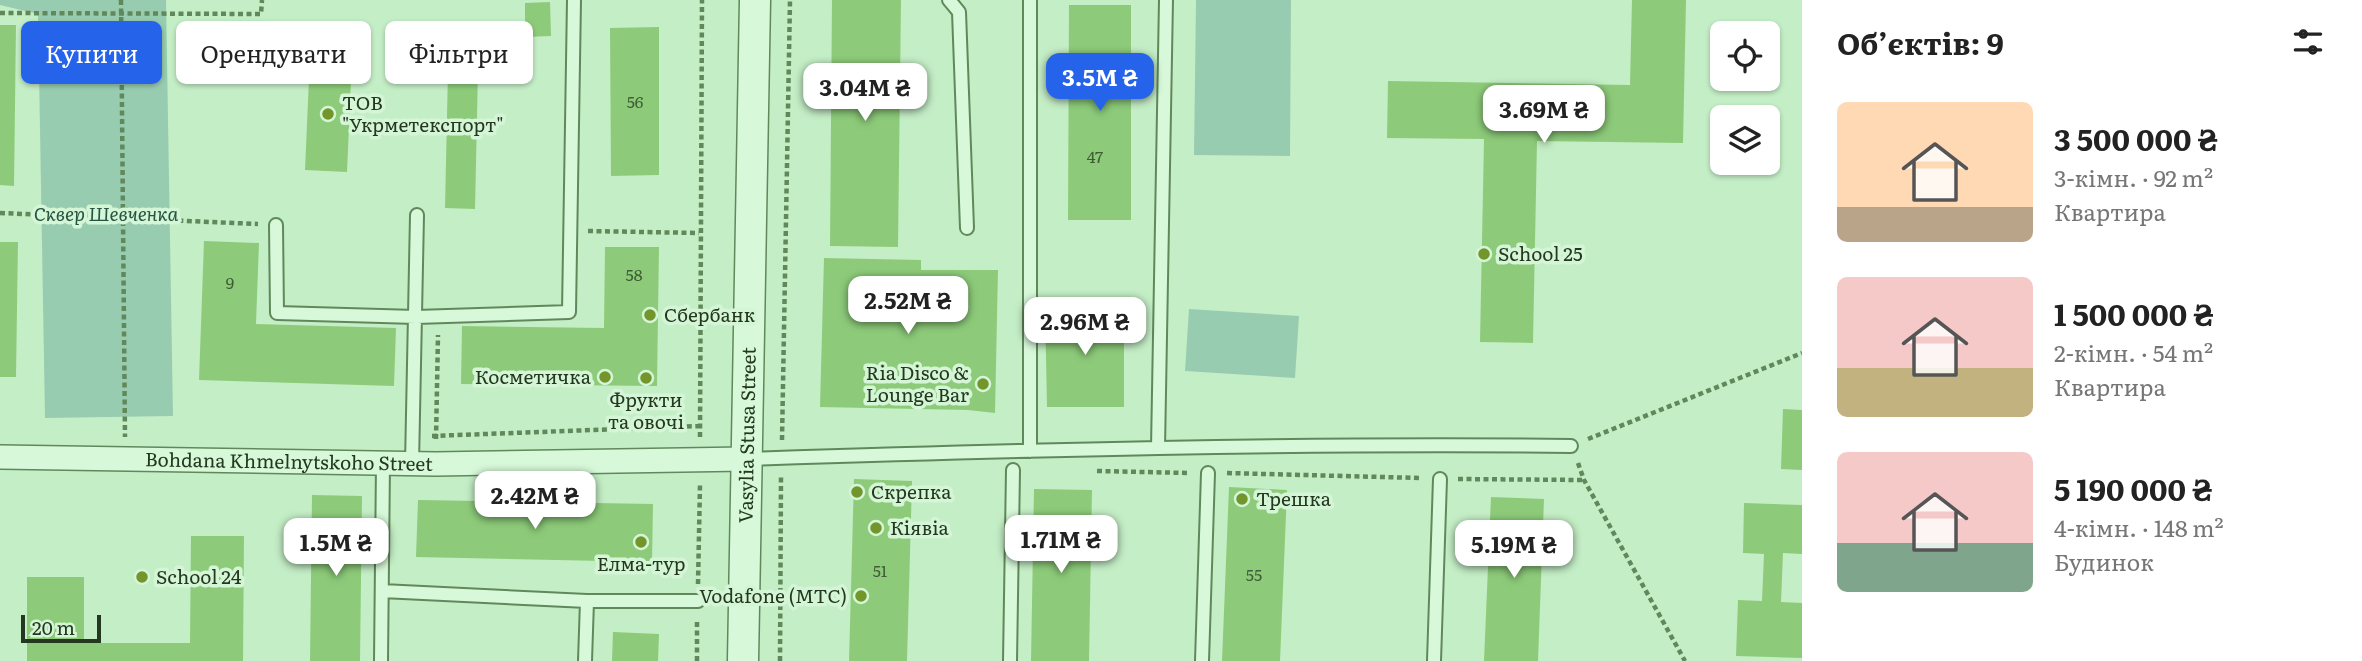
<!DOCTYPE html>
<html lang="uk">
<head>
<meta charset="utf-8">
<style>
  body { margin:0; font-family:Literata,serif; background:#f6f6f6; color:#222; height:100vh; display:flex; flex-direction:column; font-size:26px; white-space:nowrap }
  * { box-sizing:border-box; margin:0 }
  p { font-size:23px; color:#767676 }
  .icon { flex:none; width:38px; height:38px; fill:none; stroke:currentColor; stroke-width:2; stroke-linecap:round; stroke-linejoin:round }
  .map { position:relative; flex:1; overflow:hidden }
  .drawer { display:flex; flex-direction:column; background:#fff; width:560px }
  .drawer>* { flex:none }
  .hud { position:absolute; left:21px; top:21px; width:665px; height:63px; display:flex; gap:14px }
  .buttons { position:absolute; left:1710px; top:21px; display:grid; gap:14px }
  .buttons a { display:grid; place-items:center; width:70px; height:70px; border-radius:10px; background:#fff; box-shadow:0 2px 5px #0004; font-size:35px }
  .scale { position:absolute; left:21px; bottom:18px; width:80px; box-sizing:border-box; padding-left:7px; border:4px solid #23381e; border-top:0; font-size:19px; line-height:24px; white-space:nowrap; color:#23381e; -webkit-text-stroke:5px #d4f5d6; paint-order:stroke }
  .price { position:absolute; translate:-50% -60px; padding:0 16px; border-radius:14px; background:#fff; color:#222; font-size:23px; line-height:46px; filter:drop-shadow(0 2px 4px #0008) }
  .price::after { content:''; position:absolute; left:50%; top:42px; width:21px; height:16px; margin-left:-10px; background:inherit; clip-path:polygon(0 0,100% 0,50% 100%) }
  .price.on { background:#2563eb; color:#fff }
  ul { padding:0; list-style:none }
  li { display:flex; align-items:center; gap:21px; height:175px; padding:0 35px }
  li span { display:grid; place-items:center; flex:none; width:196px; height:140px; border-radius:10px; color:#555 }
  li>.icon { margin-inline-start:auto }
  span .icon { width:84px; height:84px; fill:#fffc; stroke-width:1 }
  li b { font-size:30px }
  h2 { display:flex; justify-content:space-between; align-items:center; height:84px; padding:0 35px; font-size:30px }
  .chip { padding:0 24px; border-radius:10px; background:#fff; box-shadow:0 2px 5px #0004; font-size:24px; line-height:63px }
  .chip.on { background:#2563eb; color:#fff }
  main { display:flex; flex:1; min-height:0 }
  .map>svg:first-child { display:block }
  .green { fill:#98ccb0 }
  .building { fill:#8dcb7a }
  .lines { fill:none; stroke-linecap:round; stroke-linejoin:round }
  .service-casing { stroke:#60885b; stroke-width:16 }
  .minor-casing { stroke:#60885b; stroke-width:26 }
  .tertiary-casing { stroke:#60885b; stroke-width:33 }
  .path { stroke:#60885b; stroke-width:4.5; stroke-dasharray:5 3.5; stroke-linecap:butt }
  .service { stroke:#d7f8d9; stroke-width:12 }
  .minor { stroke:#d7f8d9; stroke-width:23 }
  .tertiary { stroke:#d7f8d9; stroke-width:30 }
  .poi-dot { fill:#72962b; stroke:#d4f5d6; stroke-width:2.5 }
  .labels { text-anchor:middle; stroke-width:7; stroke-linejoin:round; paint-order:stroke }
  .number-label { font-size:16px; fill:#3e5d35 }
  .poi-label { font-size:19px; fill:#23381e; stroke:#d4f5d6; text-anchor:start }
  .park-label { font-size:19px; font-style:italic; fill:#255442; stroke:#d4f5d6 }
  .street-label { font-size:19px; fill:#23381e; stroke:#d4f5d6 }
</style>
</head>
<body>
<main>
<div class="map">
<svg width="1802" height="661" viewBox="0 0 1802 661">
  <rect width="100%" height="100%" fill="#c4eec6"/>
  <!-- green -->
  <path class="green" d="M0 0H166L173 416 45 418 38 14 0 5Z
    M1196 0H1291L1290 156 1194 155Z
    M1189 309 1299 316 1295 378 1185 371Z"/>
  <!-- building -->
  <path class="building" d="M832 0H901L898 247 830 246Z
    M1632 0H1686L1683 143 1537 141 1533 343 1480 342 1484 139 1387 138 1388 81 1630 85Z
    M550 2 551 36 525 37V3Z
    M1069 5H1131V220H1068Z
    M449 24 479 25 475 209 445 208Z
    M0 25H16L14 186 0 185Z
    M659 27V175L611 176 610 28Z
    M310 56 352 58 347 172 305 170Z
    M204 241 259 243 256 324 396 328 394 386 199 380Z
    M0 242H18L16 377H0Z
    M605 247H659L657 386 461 384 462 326 604 328Z
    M824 258 921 260V270H998L995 413 968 410 820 407Z
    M1045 307 1124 308V407H1047Z
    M1783 409 1802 410V470L1781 469Z
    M854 479 912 481 907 661H849Z
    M1229 487 1287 490 1280 661H1222Z
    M1034 489 1092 490 1089 661H1031Z
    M312 495 362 496 360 661H310Z
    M1491 497 1544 499 1538 661H1484Z
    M418 500 653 504 652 562 416 557Z
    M1744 503 1802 505V554L1783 553 1781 602 1802 603V658L1736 656 1738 600 1762 601 1764 554 1743 553Z
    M191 536H244L243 661H27V577H84V643H190Z
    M613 632 659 634 658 661H612Z"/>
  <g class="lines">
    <defs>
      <path id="service" d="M949 0 959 12 967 228
        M1030 0V451
        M276 225 277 313 416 317 569 312 574 0
        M1158 448 1166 0
        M746 459C1021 450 1296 443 1571 446
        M412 464 417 215
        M382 591 587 601H698
        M381 661 383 463
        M585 661 587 601
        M1010 661 1013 470
        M1202 661 1208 473
        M1434 661 1440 479"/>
      <g id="minor">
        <path id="s1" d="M0 457 436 464 745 459"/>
      </g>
      <g id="tertiary">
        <path id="s2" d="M743 661 755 0"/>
      </g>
    </defs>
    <!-- service casing -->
    <use href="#service" class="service-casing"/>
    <!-- minor casing -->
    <use href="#minor" class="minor-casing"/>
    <!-- tertiary casing -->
    <use href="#tertiary" class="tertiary-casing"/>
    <!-- path -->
    <path class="path" d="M121 0 125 437
      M0 13 261 14 262 0
      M0 213 258 224
      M588 231 699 233
      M432 436 700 426
      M700 437 702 0
      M436 439 438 335
      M1588 439 1802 353
      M782 440 790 0
      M1578 463 1584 480 1685 661
      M1097 471 1190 473
      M1227 473 1421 478
      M1458 479 1584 480
      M698 584 700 484
      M697 661V620
      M780 661 781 477"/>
    <!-- service -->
    <use href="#service" class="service"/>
    <!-- minor -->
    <use href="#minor" class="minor"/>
    <!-- tertiary -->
    <use href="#tertiary" class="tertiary"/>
  </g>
  <!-- markers -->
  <g class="poi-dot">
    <circle cx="328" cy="114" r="7"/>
    <circle cx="1484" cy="254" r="7"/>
    <circle cx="650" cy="315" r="7"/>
    <circle cx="605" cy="377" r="7"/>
    <circle cx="646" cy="378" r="7"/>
    <circle cx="983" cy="384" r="7"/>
    <circle cx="857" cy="492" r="7"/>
    <circle cx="1242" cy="499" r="7"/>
    <circle cx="876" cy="528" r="7"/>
    <circle cx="641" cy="542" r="7"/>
    <circle cx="142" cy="577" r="7"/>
    <circle cx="861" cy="596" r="7"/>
  </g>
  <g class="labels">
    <!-- number labels -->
    <g class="number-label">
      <text x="635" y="108">56</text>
      <text x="1095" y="163">47</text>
      <text x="634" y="281">58</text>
      <text x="230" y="289">9</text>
      <text x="880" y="577">51</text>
      <text x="1254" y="581">55</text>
    </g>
    <!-- poi labels -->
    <g class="poi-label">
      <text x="342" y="110">ТОВ<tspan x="342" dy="22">"Укрметекспорт"</tspan></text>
      <text x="1498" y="261">School 25</text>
      <text x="664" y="322">Сбербанк</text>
      <text x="969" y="380" text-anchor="end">Ria Disco &amp;<tspan x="969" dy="22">Lounge Bar</tspan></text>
      <text x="591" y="384" text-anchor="end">Косметичка</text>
      <text x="646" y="407" text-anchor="middle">Фрукти<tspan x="646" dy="22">та овочі</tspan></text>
      <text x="871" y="499">Скрепка</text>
      <text x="1256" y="506">Трешка</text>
      <text x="890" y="535">Кіявіа</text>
      <text x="641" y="571" text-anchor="middle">Елма-тур</text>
      <text x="156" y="584">School 24</text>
      <text x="847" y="603" text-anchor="end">Vodafone (МТС)</text>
    </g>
    <!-- park labels -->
    <g class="park-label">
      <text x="106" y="221">Сквер Шевченка</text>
    </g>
    <!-- street labels -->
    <g class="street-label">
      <text dy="7" stroke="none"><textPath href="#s2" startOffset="226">Vasylia Stusa Street</textPath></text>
      <text dy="7" stroke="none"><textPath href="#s1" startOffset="289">Bohdana Khmelnytskoho Street</textPath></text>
    </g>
  </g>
</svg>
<div class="buttons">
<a><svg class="icon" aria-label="locate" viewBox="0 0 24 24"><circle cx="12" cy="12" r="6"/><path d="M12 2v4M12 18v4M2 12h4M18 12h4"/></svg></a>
<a><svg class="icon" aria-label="layers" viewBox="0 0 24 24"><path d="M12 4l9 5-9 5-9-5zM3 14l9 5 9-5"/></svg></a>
</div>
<div class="scale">20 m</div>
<b class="price on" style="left:1100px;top:113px">3.5M ₴</b>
<b class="price" style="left:865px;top:123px">3.04M ₴</b>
<b class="price" style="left:1544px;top:145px">3.69M ₴</b>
<b class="price" style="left:908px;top:336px">2.52M ₴</b>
<b class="price" style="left:1085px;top:357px">2.96M ₴</b>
<b class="price" style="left:535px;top:531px">2.42M ₴</b>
<b class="price" style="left:1061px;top:575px">1.71M ₴</b>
<b class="price" style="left:336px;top:578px">1.5M ₴</b>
<b class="price" style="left:1514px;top:580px">5.19M ₴</b>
<div class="hud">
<a class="chip on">Купити</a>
<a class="chip">Орендувати</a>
<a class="chip">Фільтри</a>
</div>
</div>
<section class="drawer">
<h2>Об’єктів: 9<svg class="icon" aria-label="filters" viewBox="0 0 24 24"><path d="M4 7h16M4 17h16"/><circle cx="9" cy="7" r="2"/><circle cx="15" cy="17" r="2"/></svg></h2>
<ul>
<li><span style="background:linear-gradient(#ffd9b3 75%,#b9a48a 0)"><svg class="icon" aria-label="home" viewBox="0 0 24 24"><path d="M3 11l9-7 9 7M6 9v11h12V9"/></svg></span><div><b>3 500 000 ₴</b><p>3-кімн. · 92 m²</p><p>Квартира</p></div></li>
<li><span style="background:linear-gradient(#f6c9c9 65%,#c2b280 0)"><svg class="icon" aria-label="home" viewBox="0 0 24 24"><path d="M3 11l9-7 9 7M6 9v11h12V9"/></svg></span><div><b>1 500 000 ₴</b><p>2-кімн. · 54 m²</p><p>Квартира</p></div></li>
<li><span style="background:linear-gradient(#f6c9c9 65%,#7fa58c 0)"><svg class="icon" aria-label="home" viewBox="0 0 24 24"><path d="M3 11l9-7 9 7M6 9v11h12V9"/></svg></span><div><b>5 190 000 ₴</b><p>4-кімн. · 148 m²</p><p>Будинок</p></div></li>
</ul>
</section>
</main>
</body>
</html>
